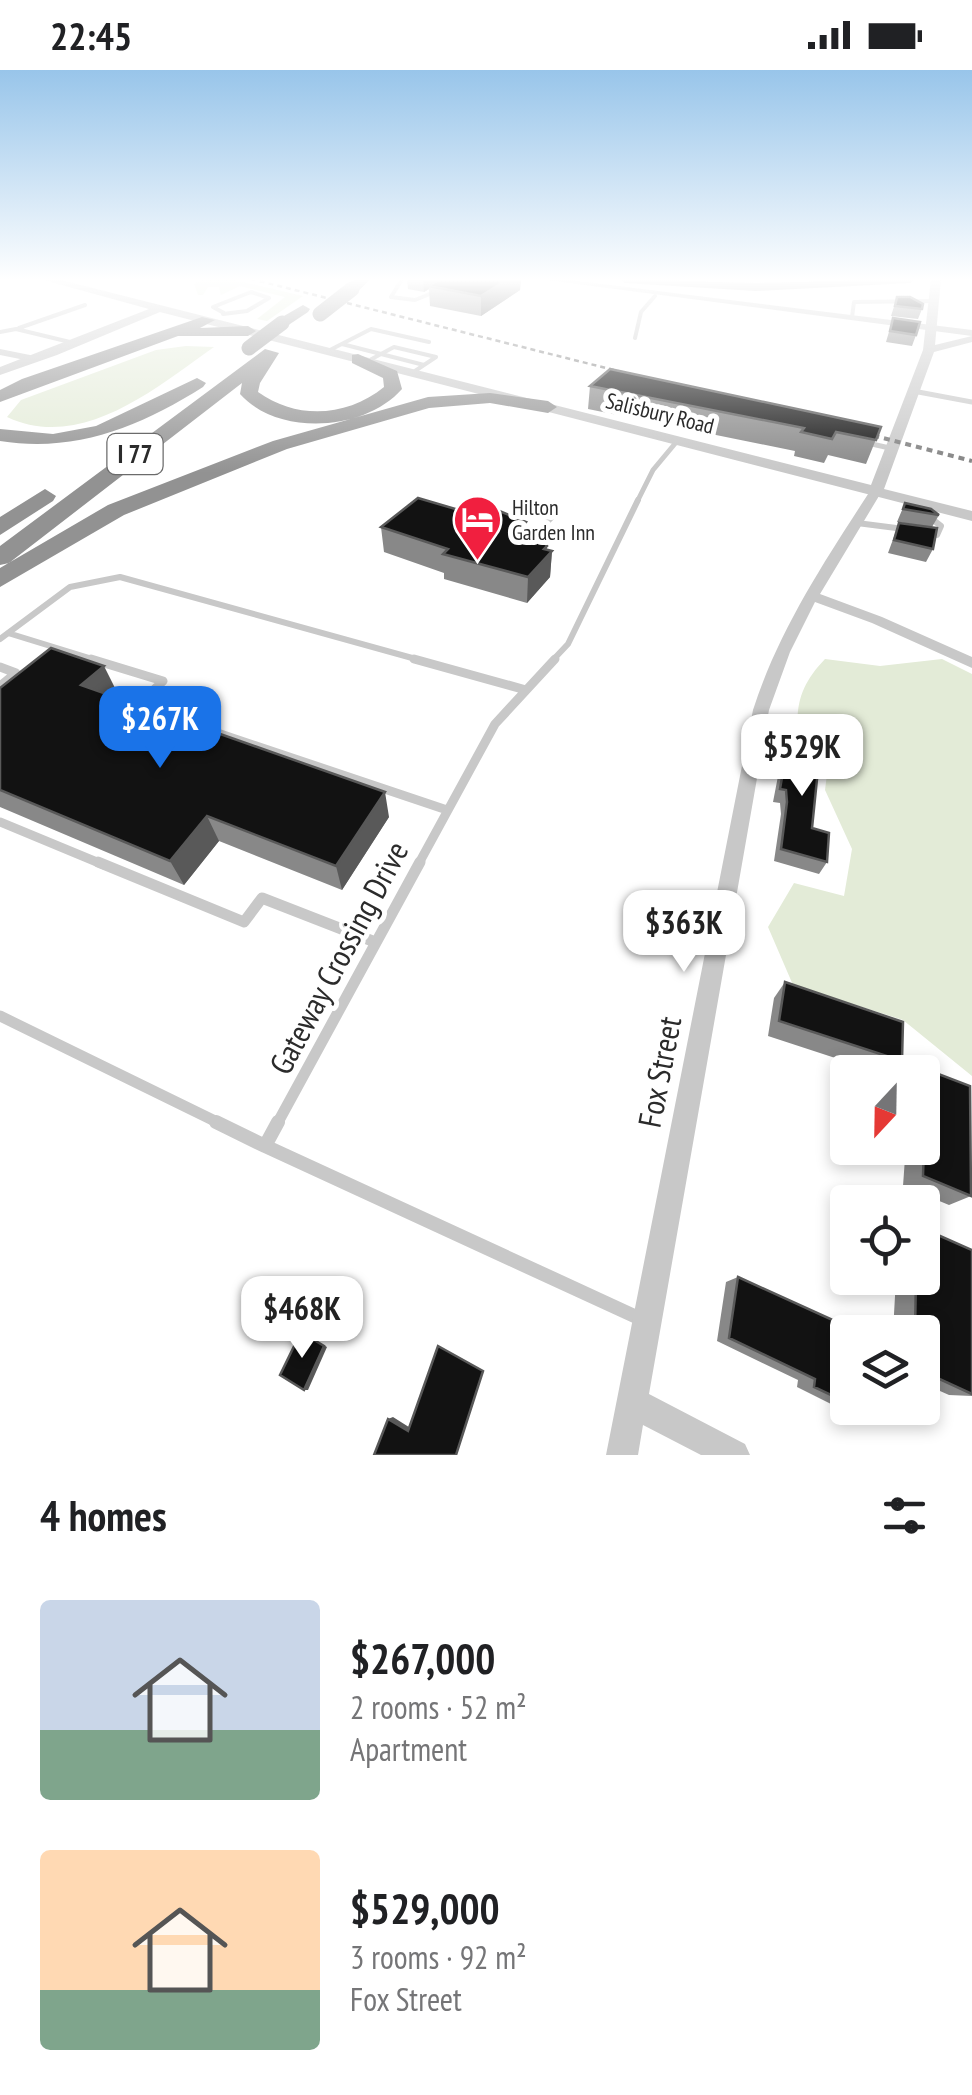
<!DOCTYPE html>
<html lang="en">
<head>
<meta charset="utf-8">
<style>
  body { margin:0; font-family:"PT Sans Narrow",sans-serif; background:#f6f6f6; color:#202124; height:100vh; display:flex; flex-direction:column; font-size:38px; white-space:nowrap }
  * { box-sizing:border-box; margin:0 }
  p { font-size:32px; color:#757577 }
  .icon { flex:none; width:55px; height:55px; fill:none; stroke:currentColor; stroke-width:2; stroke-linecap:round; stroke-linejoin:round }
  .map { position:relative; height:1385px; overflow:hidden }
  .details { display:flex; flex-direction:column; background:#fff; flex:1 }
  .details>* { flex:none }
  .needle { width:65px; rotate:202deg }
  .tools { position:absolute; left:830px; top:985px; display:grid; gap:20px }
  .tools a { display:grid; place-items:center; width:110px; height:110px; border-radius:10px; background:#fff; box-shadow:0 5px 15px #0003; font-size:50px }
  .price { position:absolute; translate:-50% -85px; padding:0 22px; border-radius:20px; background:#fff; color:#222; font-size:32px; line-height:65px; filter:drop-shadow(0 2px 5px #0008) }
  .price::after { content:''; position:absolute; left:50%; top:60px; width:30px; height:22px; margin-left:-15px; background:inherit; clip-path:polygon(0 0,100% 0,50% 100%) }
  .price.current { background:#1a73e8; color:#fff }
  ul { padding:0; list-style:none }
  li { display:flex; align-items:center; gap:30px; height:250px; padding:0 40px }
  li span { display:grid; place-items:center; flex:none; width:280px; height:200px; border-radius:10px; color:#555 }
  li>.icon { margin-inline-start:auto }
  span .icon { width:120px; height:120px; fill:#fffc; stroke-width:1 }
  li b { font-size:42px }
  h2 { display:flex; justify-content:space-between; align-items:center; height:120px; padding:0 40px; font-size:42px }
  .status { display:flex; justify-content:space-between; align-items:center; height:70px; padding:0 50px; background:#fff; direction:ltr }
  .status svg { height:28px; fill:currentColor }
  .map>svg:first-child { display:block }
  .green { fill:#e3ebd7 }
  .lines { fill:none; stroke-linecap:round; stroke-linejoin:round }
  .service-far5 { stroke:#c8c8c8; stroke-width:4 }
  .service-far4 { stroke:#c8c8c8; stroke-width:5 }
  .service-far3 { stroke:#c8c8c8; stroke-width:6 }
  .service-far2 { stroke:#c8c8c8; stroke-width:9 }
  .service-far1 { stroke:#c8c8c8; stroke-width:11 }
  .service { stroke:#c8c8c8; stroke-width:14 }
  .minor { fill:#c8c8c8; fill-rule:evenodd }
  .tertiary { fill:#c8c8c8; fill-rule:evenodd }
  .trunk { fill:#9a9a9a; fill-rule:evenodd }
  .motorway { fill:#929292; fill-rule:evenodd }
  .rail-far1 { stroke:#808080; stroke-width:2.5; stroke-dasharray:5 4; stroke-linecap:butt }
  .rail { stroke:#808080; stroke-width:4; stroke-dasharray:6 5; stroke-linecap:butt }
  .motorway-bridge { stroke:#929292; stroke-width:15 }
  .wall { fill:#888 }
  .shaded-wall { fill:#595959 }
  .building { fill:#121212; stroke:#595959; stroke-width:2.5 }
  .labels { text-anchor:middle; stroke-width:10; stroke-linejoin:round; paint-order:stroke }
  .far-street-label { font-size:22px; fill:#2b2b2b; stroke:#fff }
  .far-poi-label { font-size:22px; fill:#2b2b2b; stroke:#fff; text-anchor:start }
  .shield { fill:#fff; stroke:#6b6b6b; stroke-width:2.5 }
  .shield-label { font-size:25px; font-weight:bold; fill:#2b2b2b }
  .near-street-label { font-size:32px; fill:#2b2b2b; stroke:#fff }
</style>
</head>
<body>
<div class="status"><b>22:45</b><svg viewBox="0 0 49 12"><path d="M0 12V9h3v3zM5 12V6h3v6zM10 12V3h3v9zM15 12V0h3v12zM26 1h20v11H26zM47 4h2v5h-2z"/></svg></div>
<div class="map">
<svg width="972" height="1385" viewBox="0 0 972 1385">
  <rect width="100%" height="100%" fill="#fff"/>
  <!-- green -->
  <path class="green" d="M205 209H230L303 226 267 251 257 249 285 227 240 216 221 225 219 217H208L203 225H198L194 214Z
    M186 276 214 277C156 318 81 382 7 347L21 330 156 280Z
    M825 589 880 596 942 589 972 604V1006L903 950 793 915 768 857 794 813 844 826 852 779 825 720 829 689 799 668C794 635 802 613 825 589Z"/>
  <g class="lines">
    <!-- service-far5 -->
    <path class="service-far5" d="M402 209 391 227 415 230 437 221
      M224 243 213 237 251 222 269 228
      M223 244 247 241 269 228
      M852 247 854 232 935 231
      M19 258 85 235
      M0 262 16 259 74 273
      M635 268 641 242 655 226
      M342 274 424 295
      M328 281 371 259 429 272
      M368 291 394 277 436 287 412 303"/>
    <!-- service-far4 -->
    <path class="service-far4" d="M913 321 972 332
      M863 372 894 379
      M637 432 653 400 678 370"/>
    <!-- service-far3 -->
    <path class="service-far3" d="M857 453 904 459
      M924 464 937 465 941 456 928 446
      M524 466 536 463 556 443
      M8 563 99 591
      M0 569 70 517 120 507 423 591
      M552 591 568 574 638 430"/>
    <!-- service-far2 -->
    <path class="service-far2" d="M91 589 163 611 137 636 146 639
      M414 589 526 620
      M0 597 16 603 0 616
      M170 647 447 740
      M0 752 104 795
      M418 795 495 654 555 589"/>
    <!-- service-far1 -->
    <path class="service-far1" d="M98 792 244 852 262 828 375 872
      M0 946 221 1054
      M277 1054 420 792"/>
    <!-- service -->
    <path class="service" d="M216 1052 265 1076
      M278 1052 265 1076 643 1250"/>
    <!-- minor -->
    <path class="minor" d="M539 209H562L972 260V266Z
      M0 279 35 286 40 289 35 292 0 285Z
      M872 418 882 421 820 524 882 547 972 587V598L872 553 815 532 790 582 769 640 649 1324 745 1374 750 1385H701L643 1355 638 1385H606L753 640C779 559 826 489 872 418Z"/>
    <!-- tertiary -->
    <path class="tertiary" d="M40 209H57L871 415 923 280 931 209H941L935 275 972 266V272L934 282 884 419 972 441V451L160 242 57 285 0 305V297L149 239Z"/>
    <!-- trunk -->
    <path class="trunk" d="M619 209 756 213 916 209 910 213 756 221 625 213Z"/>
    <!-- motorway -->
    <path class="motorway" d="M355 209H371L357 222H347L345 219Z
      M303 235 310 239 308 242 287 256H277V250Z
      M202 247 215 250 200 258 248 256 256 261 248 266H178L0 332V320L22 309Z
      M265 279 279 283 260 313 258 322C297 350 347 347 384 317L383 308 352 293V285L358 284 397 301 402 319C365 361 279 367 240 324L242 313 9 493 0 495V476Z
      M197 308 206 313 203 317C139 357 76 383 0 371V359L53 364 96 356Z
      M490 323 548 331 557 337 548 343 490 333 429 338 287 379 124 445 0 517V498L108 435 273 371 428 327Z
      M45 419 56 426 53 431 0 465V447Z"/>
    <!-- rail-far1 -->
    <path class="rail-far1" d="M251 209 634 305"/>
    <!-- rail -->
    <path class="rail" d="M852 360 972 391"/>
    <!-- motorway-bridge -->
    <path class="motorway-bridge" d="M320 244 352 219
      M249 278 282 253"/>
  </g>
  <!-- wall -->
  <path class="wall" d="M407 209H521L520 220 481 246 430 236 429 219 424 222 408 219Z
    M897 227 922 239 918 249 891 246Z
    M893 248 916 265 912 276 886 272Z
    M590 316 881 357 866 394 828 385 824 393 794 386 795 381 588 339Z
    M905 433 939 445 932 457 897 452Z
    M526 452V463L546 480 552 481 550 507 527 533 444 509V503L384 482 381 457Z
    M899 453 933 479 926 492 888 483Z
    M0 618 117 622 112 626 389 747 342 820 219 771 184 815 0 737Z
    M790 662 812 758 827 792 819 804 774 791 781 744 780 733 773 732 784 675Z
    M785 912 902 991 888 1002H878L768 966 774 928Z
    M920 997 970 1016 971 1126 949 1135 903 1116 905 1088 898 1085 899 1078H922V1002H912Z
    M972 1180V1326L949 1325 922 1313V1262H893L896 1208H922Z
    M738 1207 848 1262V1338H887L886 1352 865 1351 797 1317 798 1310 717 1271 726 1212Z"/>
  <!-- shaded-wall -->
  <path class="shaded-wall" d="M423 209H449L429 216V219L424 222Z
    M508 209H521L520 220 481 246V226Z
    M547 476 546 488 552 481 550 507 527 533 528 507Z
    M104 596 117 622 96 641 81 615Z
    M385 722 389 747 342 820 336 796Z
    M207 746 219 771 184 815 170 791Z
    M301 1262 327 1277 308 1320H304Z
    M393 1347 412 1359 408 1361 388 1349Z"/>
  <!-- building -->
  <path class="building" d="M440 209H508L481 226 429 216Z
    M897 227H910L923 234 922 239 895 236Z
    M893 248 920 252 916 265 890 261Z
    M610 299 881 357 876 370 836 362 832 369 801 362 804 358 590 316Z
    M418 428 469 443 477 436 490 437 526 452 518 461 539 467 547 476 544 479 552 481 528 507 443 484 448 479 381 457Z
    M905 433 931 439 939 445 903 439Z
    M899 453 937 458 933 479 894 470Z
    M51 578 104 596 81 615 385 722 336 796 207 746 170 791 0 720V618Z
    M790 662 821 670 812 758 829 763 827 792 781 779 787 732 786 720 780 719Z
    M785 912 903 952 902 991 779 951Z
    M920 997 970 1016 971 1126 923 1106 924 1077 922 1076V1002H919Z
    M922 1158 972 1180V1324L922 1301V1262H915L916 1208H922Z
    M738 1207 859 1262H848V1333L814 1317 815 1309 729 1268Z
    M301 1262 324 1276 304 1320 280 1305Z
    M438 1276 483 1301 456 1385H374L388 1349 408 1361Z
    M856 1338H887L886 1352Z"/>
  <!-- sky -->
  <linearGradient id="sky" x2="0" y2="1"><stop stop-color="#98c5ea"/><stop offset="0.52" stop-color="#fff"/><stop offset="1" stop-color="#fff" stop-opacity="0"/></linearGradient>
  <rect width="972" height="403" fill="url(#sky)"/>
  <!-- icons -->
  <defs>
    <symbol id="hotel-pin" viewBox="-11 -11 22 30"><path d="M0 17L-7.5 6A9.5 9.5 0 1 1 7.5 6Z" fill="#f11f3f" stroke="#fff"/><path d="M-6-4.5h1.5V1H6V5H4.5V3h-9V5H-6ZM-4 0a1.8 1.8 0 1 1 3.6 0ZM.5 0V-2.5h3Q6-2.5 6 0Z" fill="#fff"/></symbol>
  </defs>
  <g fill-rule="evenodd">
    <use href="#hotel-pin" x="450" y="422" width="55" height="75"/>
  </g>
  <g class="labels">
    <!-- far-street labels -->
    <g class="far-street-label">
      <text transform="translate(660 343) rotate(14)" y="8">Salisbury Road</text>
    </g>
    <!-- far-poi labels -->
    <g class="far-poi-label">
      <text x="512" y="445">Hilton<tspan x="512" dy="25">Garden Inn</tspan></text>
    </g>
    <!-- shield labels -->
    <rect class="shield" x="107.5" y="364" width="55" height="40" rx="8"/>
    <g class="shield-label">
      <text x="135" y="393">I 77</text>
    </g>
    <!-- near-street labels -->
    <g class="near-street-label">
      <text transform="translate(339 888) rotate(-62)" y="11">Gateway Crossing Drive</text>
      <text transform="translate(660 1002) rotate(-79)" y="11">Fox Street</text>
    </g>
  </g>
</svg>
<div class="tools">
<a><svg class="needle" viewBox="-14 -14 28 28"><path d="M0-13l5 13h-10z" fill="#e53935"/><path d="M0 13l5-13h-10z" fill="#757577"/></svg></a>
<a><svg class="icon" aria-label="locate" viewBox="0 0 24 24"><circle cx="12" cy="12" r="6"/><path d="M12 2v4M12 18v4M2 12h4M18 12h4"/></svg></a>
<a><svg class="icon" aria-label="layers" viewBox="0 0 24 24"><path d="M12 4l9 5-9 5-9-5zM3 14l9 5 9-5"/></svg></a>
</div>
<b class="price current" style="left:160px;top:701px">$267K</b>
<b class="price" style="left:802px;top:729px">$529K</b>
<b class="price" style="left:684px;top:905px">$363K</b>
<b class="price" style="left:302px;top:1291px">$468K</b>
</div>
<section class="details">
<h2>4 homes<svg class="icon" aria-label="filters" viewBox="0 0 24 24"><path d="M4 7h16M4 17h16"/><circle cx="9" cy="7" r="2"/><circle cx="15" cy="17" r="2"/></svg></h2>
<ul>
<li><span style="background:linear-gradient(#c9d6e8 65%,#7fa58c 0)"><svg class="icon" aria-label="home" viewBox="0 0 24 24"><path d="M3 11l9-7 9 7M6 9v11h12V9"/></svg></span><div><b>$267,000</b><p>2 rooms · 52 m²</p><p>Apartment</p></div></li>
<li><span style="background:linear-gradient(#ffd9b3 70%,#7fa58c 0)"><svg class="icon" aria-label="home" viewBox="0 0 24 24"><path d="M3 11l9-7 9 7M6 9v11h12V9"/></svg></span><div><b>$529,000</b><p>3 rooms · 92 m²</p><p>Fox Street</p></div></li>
</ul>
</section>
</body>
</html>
